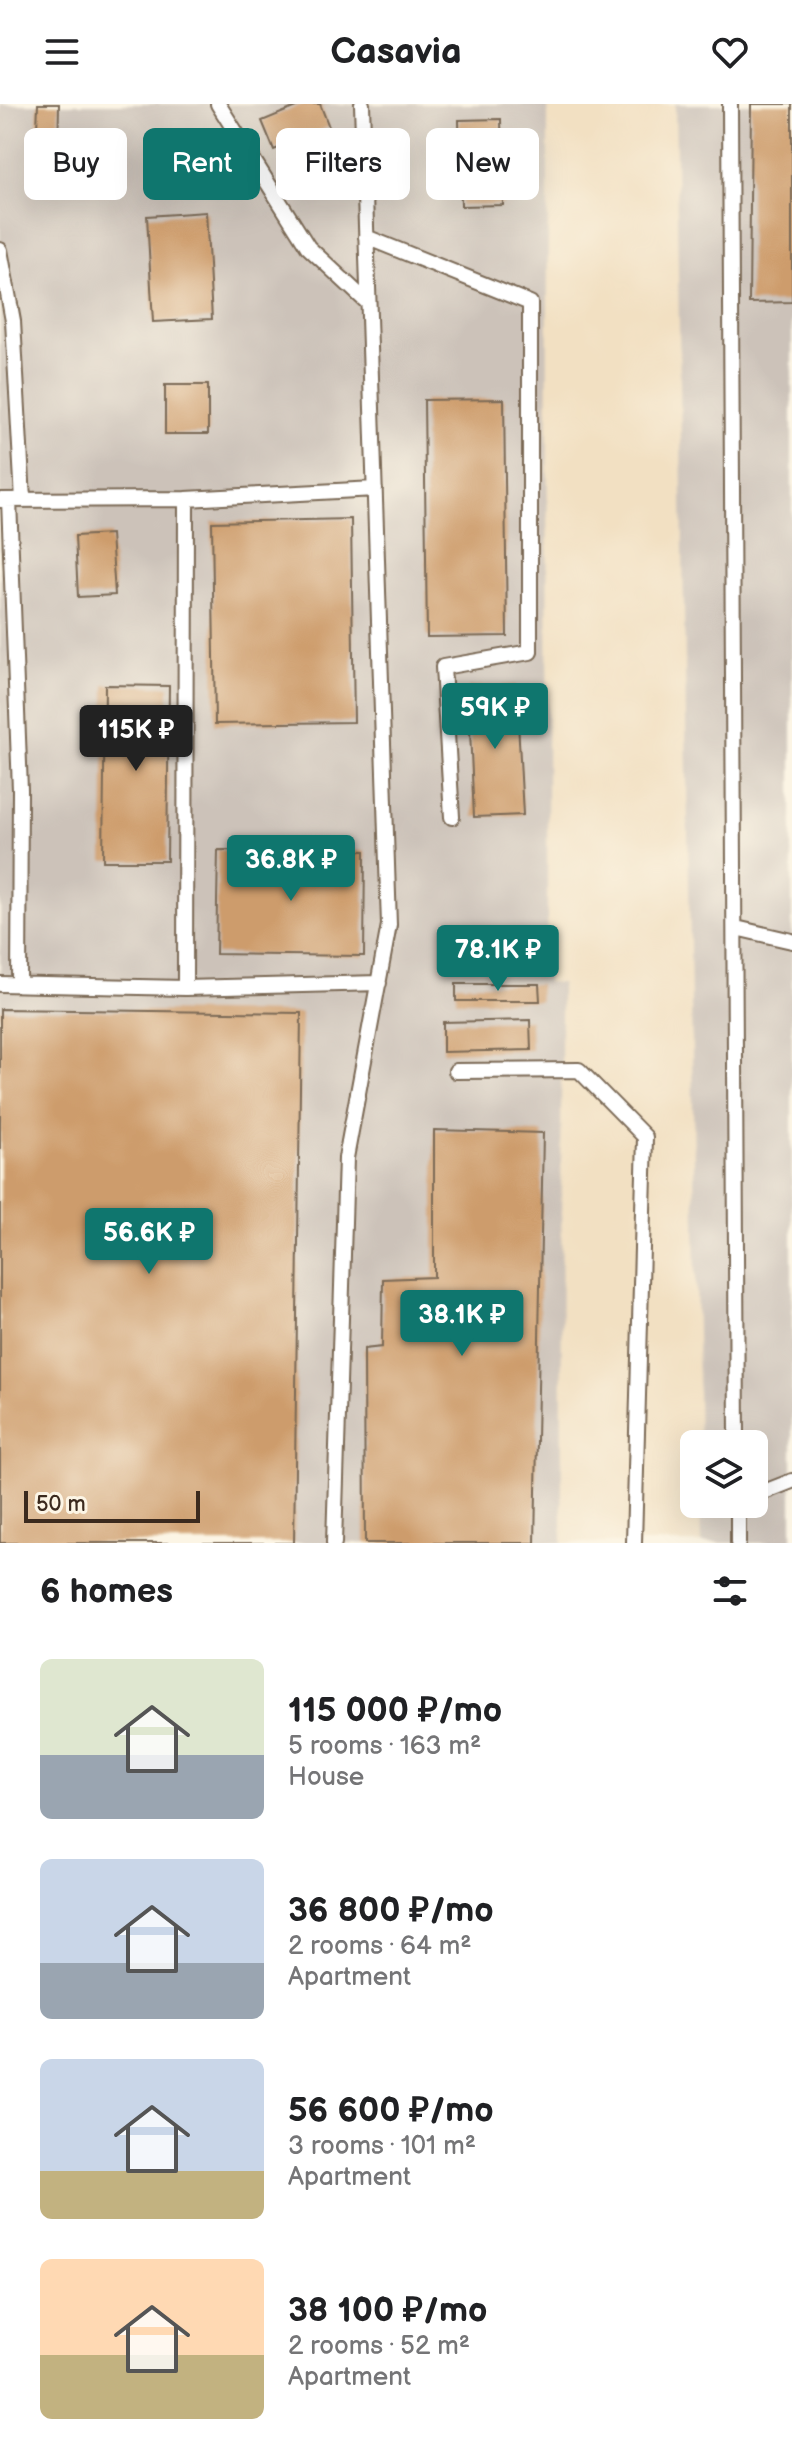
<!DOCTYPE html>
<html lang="en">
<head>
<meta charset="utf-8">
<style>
  body { margin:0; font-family:"Balsamiq Sans",sans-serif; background:#f6f6f6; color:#202124; height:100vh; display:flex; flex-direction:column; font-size:30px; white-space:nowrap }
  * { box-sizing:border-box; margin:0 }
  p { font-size:26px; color:#757577 }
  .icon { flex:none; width:44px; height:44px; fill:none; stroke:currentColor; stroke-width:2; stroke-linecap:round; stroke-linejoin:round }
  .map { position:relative; height:1439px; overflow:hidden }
  .drawer { display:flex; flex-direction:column; background:#fff; flex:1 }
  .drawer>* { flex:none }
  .hud { position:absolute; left:24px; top:24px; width:744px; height:72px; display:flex; gap:16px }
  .fabs { position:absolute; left:680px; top:1326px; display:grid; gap:16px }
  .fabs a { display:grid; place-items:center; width:88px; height:88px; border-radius:12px; background:#fff; box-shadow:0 8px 32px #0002; font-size:40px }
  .scale { position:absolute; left:24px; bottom:20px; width:176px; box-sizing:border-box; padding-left:8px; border:4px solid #3b2a1e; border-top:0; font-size:22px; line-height:28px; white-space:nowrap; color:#3b2a1e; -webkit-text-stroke:6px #fcf5e5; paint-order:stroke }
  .price { position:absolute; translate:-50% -68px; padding:0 18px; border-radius:8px; background:#0f766e; color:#fff; font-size:26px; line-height:52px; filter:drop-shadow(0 2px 4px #0008) }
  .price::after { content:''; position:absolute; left:50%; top:48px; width:24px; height:18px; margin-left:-12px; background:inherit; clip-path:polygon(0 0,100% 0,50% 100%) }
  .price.active { background:#222; color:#fff }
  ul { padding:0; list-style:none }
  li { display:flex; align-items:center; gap:24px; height:200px; padding:0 40px }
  li span { display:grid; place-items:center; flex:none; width:224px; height:160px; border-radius:12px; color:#555 }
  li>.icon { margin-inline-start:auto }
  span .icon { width:96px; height:96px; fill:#fffc; stroke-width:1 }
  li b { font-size:34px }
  h2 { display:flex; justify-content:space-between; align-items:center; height:96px; padding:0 40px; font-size:34px }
  .tag { padding:0 28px; border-radius:12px; background:#fff; box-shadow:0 8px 32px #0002; font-size:28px; line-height:72px }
  .tag.active { background:#0f766e; color:#fff }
  header { display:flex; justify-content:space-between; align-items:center; height:104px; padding:0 40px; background:#fff; font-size:36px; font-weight:700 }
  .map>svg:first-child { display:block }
  .industrial { fill:#ccc2b9 }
  .building { fill:#cd9c6c }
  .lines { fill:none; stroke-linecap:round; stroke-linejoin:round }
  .service-casing { stroke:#7b6a57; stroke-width:18 }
  .service { stroke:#fff; stroke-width:14 }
</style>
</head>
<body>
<header><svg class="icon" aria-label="menu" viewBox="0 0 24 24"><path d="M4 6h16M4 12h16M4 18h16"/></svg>Casavia<svg class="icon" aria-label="heart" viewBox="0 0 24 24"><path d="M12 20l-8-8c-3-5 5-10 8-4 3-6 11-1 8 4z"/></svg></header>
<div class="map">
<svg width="792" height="1439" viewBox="0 0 792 1439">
  <rect width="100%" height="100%" fill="#fcf5e5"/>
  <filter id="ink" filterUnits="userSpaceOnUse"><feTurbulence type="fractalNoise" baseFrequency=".0125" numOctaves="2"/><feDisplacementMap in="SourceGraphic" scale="16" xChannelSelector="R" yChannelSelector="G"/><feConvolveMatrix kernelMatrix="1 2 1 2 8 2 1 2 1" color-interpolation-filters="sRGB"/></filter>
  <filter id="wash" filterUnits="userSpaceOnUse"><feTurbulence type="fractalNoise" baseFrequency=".006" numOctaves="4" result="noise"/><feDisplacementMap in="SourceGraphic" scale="32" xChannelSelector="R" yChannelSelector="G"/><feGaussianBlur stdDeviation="1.8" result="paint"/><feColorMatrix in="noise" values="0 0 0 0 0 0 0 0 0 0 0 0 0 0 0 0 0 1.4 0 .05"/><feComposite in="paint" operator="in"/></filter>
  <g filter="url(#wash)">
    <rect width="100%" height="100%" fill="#f2e0c2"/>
    <!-- industrial -->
    <path class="industrial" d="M0 0H548L547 878 561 879 562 1439H0Z
      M675 0H792V1439H701L700 1400H754V1340H699Z"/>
    <g id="blocks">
      <!-- building -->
      <path class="building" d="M38 0H59L58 50H36Z
        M303 0H320L329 23 274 46 262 17Z
        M751 0H792V198L749 199Z
        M501 15 503 101 461 102 459 16Z
        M206 108 212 215 153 218 147 112Z
        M165 281H208V330H165Z
        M504 295 507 532 427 533 424 296Z
        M351 415 354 618 215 620 212 418Z
        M111 430 115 491 78 493 75 432Z
        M105 581 169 582 167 757H103Z
        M516 581 523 711 474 713 468 583Z
        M218 746 365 747 364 852 216 850Z
        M456 880H539L540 897H456Z
        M0 905 301 909 294 1439H0Z
        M530 916 531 946 443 948V918Z
        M434 1026 543 1029 535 1439H365L364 1245 382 1243 383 1175 434 1173Z"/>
    </g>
  </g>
  <g filter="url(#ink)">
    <use href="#blocks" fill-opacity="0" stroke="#7b6a57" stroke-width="2"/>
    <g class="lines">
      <defs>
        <path id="service" d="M218 0 308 143 368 199
          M730 0 737 1340
          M366 133 530 199V548L443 563 452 713
          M0 146 13 217 23 396
          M0 396 186 395 375 385
          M9 396 20 686 19 880
          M736 824 792 837
          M0 880 185 884 379 879
          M185 884 186 395
          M456 967 579 966 645 1033 634 1439
          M754 1392 792 1377
          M738 1400V1439
          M334 1439 346 1054 389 821 362 0"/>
      </defs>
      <!-- service casing -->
      <use href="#service" class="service-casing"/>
      <!-- service -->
      <use href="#service" class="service"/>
    </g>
  </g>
</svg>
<div class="fabs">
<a><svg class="icon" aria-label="layers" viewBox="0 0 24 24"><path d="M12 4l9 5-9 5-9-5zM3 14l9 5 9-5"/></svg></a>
</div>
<div class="scale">50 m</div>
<b class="price" style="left:495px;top:647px">59K ₽</b>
<b class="price active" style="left:136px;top:669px">115K ₽</b>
<b class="price" style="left:291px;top:799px">36.8K ₽</b>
<b class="price" style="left:498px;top:889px">78.1K ₽</b>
<b class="price" style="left:149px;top:1172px">56.6K ₽</b>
<b class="price" style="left:462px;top:1254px">38.1K ₽</b>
<div class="hud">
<a class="tag">Buy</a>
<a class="tag active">Rent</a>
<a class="tag">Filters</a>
<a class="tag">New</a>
</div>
</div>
<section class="drawer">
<h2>6 homes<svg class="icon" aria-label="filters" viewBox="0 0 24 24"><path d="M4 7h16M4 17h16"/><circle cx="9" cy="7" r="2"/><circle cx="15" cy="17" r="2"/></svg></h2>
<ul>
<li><span style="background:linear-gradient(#dfe7d0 60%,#9aa5b1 0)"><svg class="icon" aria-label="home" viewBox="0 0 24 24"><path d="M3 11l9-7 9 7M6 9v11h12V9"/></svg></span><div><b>115 000 ₽/mo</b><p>5 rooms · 163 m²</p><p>House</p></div></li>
<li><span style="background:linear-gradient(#c9d6e8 65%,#9aa5b1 0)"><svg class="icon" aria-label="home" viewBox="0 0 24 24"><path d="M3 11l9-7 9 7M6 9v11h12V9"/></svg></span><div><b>36 800 ₽/mo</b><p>2 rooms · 64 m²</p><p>Apartment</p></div></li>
<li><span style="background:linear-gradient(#c9d6e8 70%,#c2b280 0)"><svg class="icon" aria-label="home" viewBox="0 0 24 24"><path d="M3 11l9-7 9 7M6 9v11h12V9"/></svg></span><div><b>56 600 ₽/mo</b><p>3 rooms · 101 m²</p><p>Apartment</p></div></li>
<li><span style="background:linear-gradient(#ffd9b3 60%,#c2b280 0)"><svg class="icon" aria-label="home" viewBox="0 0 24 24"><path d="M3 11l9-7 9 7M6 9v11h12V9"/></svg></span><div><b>38 100 ₽/mo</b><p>2 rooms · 52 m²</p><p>Apartment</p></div></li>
</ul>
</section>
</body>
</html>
